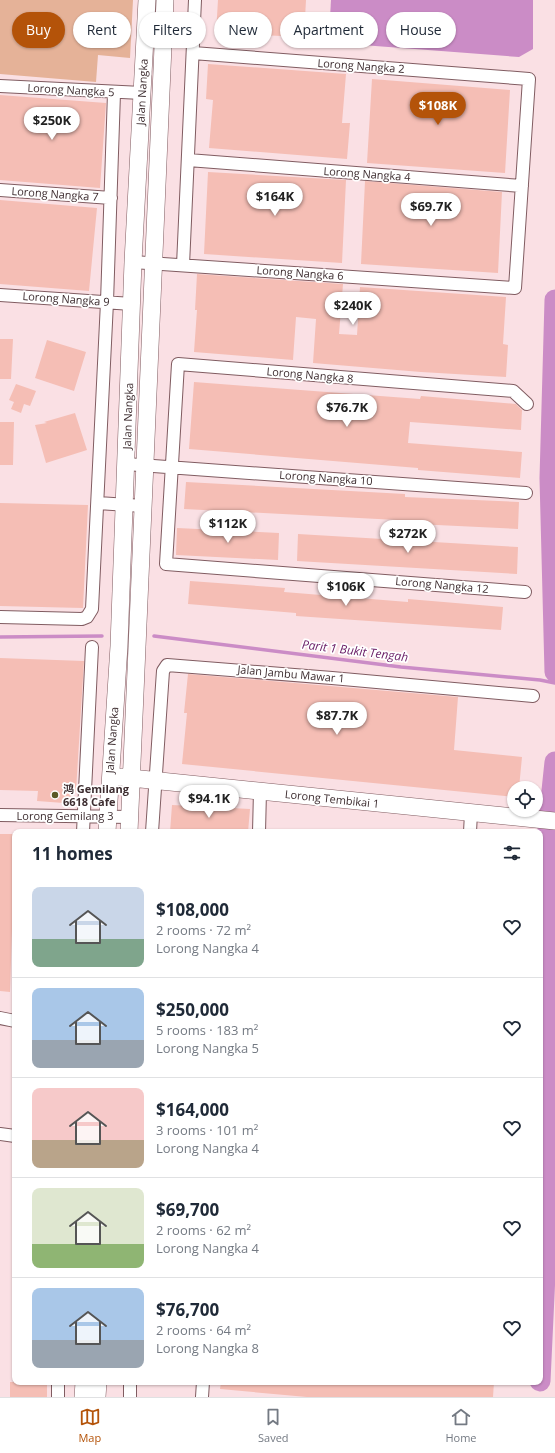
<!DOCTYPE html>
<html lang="en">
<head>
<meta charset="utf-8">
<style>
  body { margin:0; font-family:"Open Sans","Noto Sans SC",sans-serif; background:#f2f2f3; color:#1f2937; height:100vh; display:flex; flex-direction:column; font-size:15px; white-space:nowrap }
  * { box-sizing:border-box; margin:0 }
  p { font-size:13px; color:#747a83 }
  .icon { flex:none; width:22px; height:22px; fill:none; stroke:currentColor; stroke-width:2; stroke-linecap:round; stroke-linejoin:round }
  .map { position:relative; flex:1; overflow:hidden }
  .panel { position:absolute; left:12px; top:829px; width:531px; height:556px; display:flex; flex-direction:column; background:#fff; border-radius:8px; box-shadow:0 1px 3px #0004 }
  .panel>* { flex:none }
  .top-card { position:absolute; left:12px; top:12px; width:531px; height:36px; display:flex; gap:8px }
  .controls { position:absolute; left:507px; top:781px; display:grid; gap:8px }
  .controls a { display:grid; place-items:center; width:36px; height:36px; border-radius:50%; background:#fff; box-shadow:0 1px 3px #0004; font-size:20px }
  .price { position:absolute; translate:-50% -34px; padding:0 9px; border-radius:14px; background:#fff; color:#222; font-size:13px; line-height:26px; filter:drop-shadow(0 1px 2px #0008) }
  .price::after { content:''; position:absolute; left:50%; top:24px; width:12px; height:9px; margin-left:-6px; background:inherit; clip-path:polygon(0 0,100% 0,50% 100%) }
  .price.selected { background:#b45309; color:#fff }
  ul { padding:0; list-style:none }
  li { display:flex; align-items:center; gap:12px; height:100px; padding:0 20px }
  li+li { border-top:1px solid #e0e1e3 }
  li span { display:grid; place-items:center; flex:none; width:112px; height:80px; border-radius:8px; color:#555 }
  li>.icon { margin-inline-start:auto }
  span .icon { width:48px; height:48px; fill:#fffc; stroke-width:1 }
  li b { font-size:17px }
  h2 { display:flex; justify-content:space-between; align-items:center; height:48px; padding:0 20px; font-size:17px }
  .pill { padding:0 14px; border-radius:18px; background:#fff; box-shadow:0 1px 3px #0004; font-size:14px; line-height:36px }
  .pill.selected { background:#b45309; color:#fff }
  .tab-bar { display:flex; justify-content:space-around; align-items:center; height:56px; border-top:1px solid #e0e1e3; background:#fff; font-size:11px; color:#747a83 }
  .tab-bar a { display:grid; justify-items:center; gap:2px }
  .tab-bar .selected { color:#b45309 }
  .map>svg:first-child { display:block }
  .green { fill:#e5b298 }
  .water { fill:#cb8cc6 }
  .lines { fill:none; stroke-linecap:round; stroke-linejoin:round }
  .stream { stroke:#cb8cc6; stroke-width:3.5 }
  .river { stroke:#cb8cc6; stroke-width:21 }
  .building { fill:#f5beb5 }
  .street-casing { stroke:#805c61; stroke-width:14 }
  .secondary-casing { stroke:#805c61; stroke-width:18 }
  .street { stroke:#fff; stroke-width:12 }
  .secondary { stroke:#fff; stroke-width:17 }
  .poi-dot { fill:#5a5925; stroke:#fff; stroke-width:1.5 }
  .labels { text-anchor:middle; stroke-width:3.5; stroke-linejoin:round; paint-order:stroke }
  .street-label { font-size:11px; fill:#3d2d30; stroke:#fff }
  .poi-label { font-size:11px; font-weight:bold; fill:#3d2d30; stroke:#fff; text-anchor:start }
  .water-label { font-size:12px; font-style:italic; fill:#6d236a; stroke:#fff }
</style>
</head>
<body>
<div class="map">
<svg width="555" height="1397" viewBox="0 0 555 1397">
  <rect width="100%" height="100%" fill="#fae0e4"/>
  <!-- green -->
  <path class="green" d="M0 0H133L130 58 98 55 96 82 0 74Z"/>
  <!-- water -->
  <path class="water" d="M331 0H533V49L519 57 336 43 329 35Z"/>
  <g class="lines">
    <!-- stream -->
    <path class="stream" d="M154 636 401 667 540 680 555 683
      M0 637 102 636"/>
    <!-- river -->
    <path class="river" d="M555 300 550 478 555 672
      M540 1381 553 1103 548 1046 551 891 547 838 555 762"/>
  </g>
  <!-- building -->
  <path class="building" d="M218 0H306L304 37 216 33Z
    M208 64 346 74 342 123H350L347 159 209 148 213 100 206 99Z
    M372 79 510 90 505 173 367 163Z
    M0 95 106 103 100 188 0 180Z
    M208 172 346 180 342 263 204 254Z
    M365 181 502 192 498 273 361 264Z
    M0 200 97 208 89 291 0 284Z
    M197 274 343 284 339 334 357 335 360 287 506 297 503 344 508 345 506 377 421 372 313 363 316 319 296 317 293 360 194 352 197 310H195Z
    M0 339H13L11 379H0Z
    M47 340 86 352 74 391 35 378Z
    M194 382 420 399 421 396 516 404 522 410 521 430 410 422 408 443 522 452 520 478 418 470V468L189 449Z
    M16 384 36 391 30 406 24 404 21 413 11 409 14 402 9 400Z
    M75 413 87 450 46 463 35 425 47 423 44 422Z
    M0 422H14L13 465H0Z
    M186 482 405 494V497L519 502 518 529 416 524V521L184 509Z
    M0 503 88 505 83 608 0 606Z
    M177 528 279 533 278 560 176 555Z
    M298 534 518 547 517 574 297 561Z
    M190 581 285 588 284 592 408 602V599L503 607 501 630 296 616V613L188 604Z
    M0 658 84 661 76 791 64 803 37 801 38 791 0 790Z
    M188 674 458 697 454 750 522 757 519 788H514V797L182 764 187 713H184Z
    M172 805 250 809 248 832H170Z
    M0 834H15L10 992 0 991Z
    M10 1382H47V1397H10Z
    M221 1382H494L493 1397H307L220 1389Z"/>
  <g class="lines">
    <defs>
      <path id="street" d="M0 86 142 93
        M188 160 522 186
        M0 190 111 198
        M133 262 515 288 529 79 193 53
        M183 265 195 0
        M0 295 132 304
        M126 464 526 493
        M98 503 143 506
        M525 592 166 564 178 364 513 391 527 404
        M0 617 82 619 87 617 92 609 107 302 114 93
        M0 815 130 817
        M83 832 92 647
        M152 832 163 671 167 665 332 678 533 696
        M259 832 260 791
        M470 832 471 813
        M0 1018 15 1021
        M0 1134 15 1136
        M58 1397V1382
        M130 1397V1382
        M202 1397 203 1382"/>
      <path id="secondary" d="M121 777 555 821
        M107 832 119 646 133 262 147 0
        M129 832 165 0
        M83 1397 84 1382
        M97 1397 98 1382"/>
    </defs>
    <!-- street casing -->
    <use href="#street" class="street-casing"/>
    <!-- secondary casing -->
    <use href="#secondary" class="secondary-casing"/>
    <!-- street -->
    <use href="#street" class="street"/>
    <!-- secondary -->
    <use href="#secondary" class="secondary"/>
  </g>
  <!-- markers -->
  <circle class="poi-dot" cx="55" cy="795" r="4"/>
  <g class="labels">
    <!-- street labels -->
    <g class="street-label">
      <text transform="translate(361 66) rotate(4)" y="4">Lorong Nangka 2</text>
      <text transform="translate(71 90) rotate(3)" y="4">Lorong Nangka 5</text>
      <text transform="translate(142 92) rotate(-87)" y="4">Jalan Nangka</text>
      <text transform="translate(367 174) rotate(4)" y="4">Lorong Nangka 4</text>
      <text transform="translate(55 194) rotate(4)" y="4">Lorong Nangka 7</text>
      <text transform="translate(300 273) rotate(4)" y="4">Lorong Nangka 6</text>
      <text transform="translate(66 299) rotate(4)" y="4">Lorong Nangka 9</text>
      <text transform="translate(310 375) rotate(5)" y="4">Lorong Nangka 8</text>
      <text transform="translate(128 416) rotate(-88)" y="4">Jalan Nangka</text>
      <text transform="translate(326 478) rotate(4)" y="4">Lorong Nangka 10</text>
      <text transform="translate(442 585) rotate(5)" y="4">Lorong Nangka 12</text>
      <text transform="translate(291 674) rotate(5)" y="4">Jalan Jambu Mawar 1</text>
      <text transform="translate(112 740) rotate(-86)" y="4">Jalan Nangka</text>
      <text transform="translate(332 799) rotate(6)" y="4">Lorong Tembikai 1</text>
      <text x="65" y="820">Lorong Gemilang 3</text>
    </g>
    <!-- poi labels -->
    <g class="poi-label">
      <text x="63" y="793">鸿 Gemilang<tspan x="63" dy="13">6618 Cafe</tspan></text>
    </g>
    <!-- water labels -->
    <g class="water-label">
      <text transform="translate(355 651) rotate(7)" y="4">Parit 1 Bukit Tengah</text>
    </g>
  </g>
</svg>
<div class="controls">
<a><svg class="icon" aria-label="locate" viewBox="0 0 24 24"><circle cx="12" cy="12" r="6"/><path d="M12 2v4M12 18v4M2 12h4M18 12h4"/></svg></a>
</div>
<b class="price selected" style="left:438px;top:126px">$108K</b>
<b class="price" style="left:52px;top:141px">$250K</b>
<b class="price" style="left:275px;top:217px">$164K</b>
<b class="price" style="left:431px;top:227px">$69.7K</b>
<b class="price" style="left:353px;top:326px">$240K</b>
<b class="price" style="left:347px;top:428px">$76.7K</b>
<b class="price" style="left:228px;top:544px">$112K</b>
<b class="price" style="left:408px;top:554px">$272K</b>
<b class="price" style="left:346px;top:607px">$106K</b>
<b class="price" style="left:337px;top:736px">$87.7K</b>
<b class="price" style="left:209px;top:819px">$94.1K</b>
<div class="top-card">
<a class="pill selected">Buy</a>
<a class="pill">Rent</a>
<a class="pill">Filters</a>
<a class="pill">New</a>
<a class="pill">Apartment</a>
<a class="pill">House</a>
</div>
<section class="panel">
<h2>11 homes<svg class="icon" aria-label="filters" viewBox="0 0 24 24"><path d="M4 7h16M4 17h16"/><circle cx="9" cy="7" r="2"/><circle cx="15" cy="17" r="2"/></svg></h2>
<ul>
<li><span style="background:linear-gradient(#c9d6e8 65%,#7fa58c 0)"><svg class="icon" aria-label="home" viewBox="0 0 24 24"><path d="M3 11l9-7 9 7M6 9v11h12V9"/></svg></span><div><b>$108,000</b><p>2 rooms · 72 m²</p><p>Lorong Nangka 4</p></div><svg class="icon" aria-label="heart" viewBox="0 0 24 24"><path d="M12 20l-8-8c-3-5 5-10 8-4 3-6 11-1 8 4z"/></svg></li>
<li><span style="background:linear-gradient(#a9c7e8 65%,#9aa5b1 0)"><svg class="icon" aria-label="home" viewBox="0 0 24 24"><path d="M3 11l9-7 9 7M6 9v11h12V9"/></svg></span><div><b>$250,000</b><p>5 rooms · 183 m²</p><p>Lorong Nangka 5</p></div><svg class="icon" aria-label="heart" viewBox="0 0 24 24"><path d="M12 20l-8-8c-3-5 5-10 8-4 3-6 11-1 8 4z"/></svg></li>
<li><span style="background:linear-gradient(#f6c9c9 65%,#b9a48a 0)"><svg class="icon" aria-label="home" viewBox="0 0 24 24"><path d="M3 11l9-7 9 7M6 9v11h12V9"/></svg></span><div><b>$164,000</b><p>3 rooms · 101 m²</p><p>Lorong Nangka 4</p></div><svg class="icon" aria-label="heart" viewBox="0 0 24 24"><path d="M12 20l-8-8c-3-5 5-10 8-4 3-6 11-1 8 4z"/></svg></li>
<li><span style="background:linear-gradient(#dfe7d0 70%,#8fb573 0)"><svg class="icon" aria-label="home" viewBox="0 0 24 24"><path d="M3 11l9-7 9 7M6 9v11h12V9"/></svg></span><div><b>$69,700</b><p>2 rooms · 62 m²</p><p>Lorong Nangka 4</p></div><svg class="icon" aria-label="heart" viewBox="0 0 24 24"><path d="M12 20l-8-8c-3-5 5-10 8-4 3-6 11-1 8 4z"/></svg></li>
<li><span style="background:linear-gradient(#a9c7e8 65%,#9aa5b1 0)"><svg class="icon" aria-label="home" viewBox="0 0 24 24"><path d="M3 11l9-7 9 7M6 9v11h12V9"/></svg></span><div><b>$76,700</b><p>2 rooms · 64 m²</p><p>Lorong Nangka 8</p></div><svg class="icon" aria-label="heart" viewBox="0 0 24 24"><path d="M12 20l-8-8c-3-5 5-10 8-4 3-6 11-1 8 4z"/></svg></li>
</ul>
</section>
</div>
<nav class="tab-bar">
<a class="selected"><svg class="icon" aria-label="map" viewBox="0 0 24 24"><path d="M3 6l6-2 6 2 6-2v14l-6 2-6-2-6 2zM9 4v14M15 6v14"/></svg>Map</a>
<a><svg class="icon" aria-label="saved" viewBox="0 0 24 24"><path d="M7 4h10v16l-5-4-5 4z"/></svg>Saved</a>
<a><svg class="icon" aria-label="home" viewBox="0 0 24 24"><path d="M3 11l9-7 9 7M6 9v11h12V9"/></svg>Home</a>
</nav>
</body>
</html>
